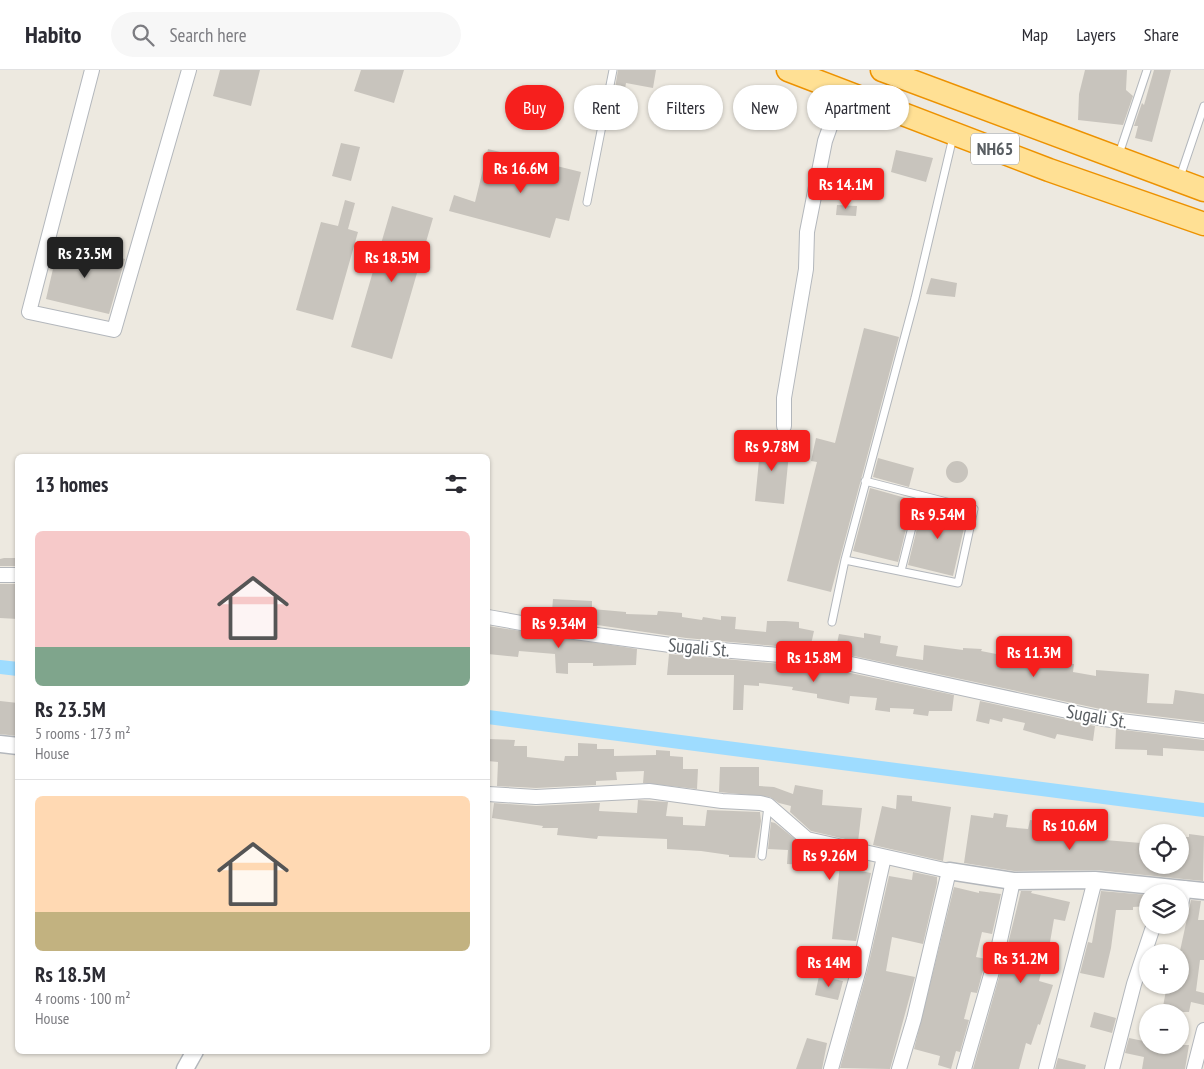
<!DOCTYPE html>
<html lang="en">
<head>
<meta charset="utf-8">
<style>
  body { margin:0; font-family:"PT Sans Narrow",sans-serif; background:#f7f7f7; color:#2b2b33; height:100vh; display:flex; flex-direction:column; font-size:19px; white-space:nowrap }
  * { box-sizing:border-box; margin:0 }
  p { font-size:16px; color:#7c7c81 }
  .icon { flex:none; width:28px; height:28px; fill:none; stroke:currentColor; stroke-width:2; stroke-linecap:round; stroke-linejoin:round }
  .map { position:relative; flex:1; overflow:hidden }
  .panel { position:absolute; left:15px; top:384px; width:475px; height:600px; display:flex; flex-direction:column; background:#fff; border-radius:8px; box-shadow:0 1px 4px #0004 }
  .panel>* { flex:none }
  .top-card { position:absolute; left:505px; top:15px; width:475px; height:45px; display:flex; gap:10px }
  .tools { position:absolute; left:1139px; top:754px; display:grid; gap:10px }
  .tools a { display:grid; place-items:center; width:50px; height:50px; border-radius:50%; background:#fff; box-shadow:0 1px 4px #0004; font-size:25px }
  .price { position:absolute; translate:-50% -42px; padding:0 11px; border-radius:5px; background:#f61f1d; color:#fff; font-size:16px; line-height:32px; filter:drop-shadow(0 1px 2px #0008) }
  .price::after { content:''; position:absolute; left:50%; top:30px; width:15px; height:11px; margin-left:-8px; background:inherit; clip-path:polygon(0 0,100% 0,50% 100%) }
  .price.selected { background:#222; color:#fff }
  ul { padding:0; list-style:none }
  li { display:grid; align-content:center; gap:10px; height:265px; padding:0 20px }
  li+li { border-top:1px solid #e1e1e2 }
  li span { display:grid; place-items:center; height:155px; border-radius:8px; color:#555 }
  li>.icon { margin-inline-start:auto }
  span .icon { width:90px; height:90px; fill:#fffc; stroke-width:1 }
  li b { font-size:21px }
  h2 { display:flex; justify-content:space-between; align-items:center; height:60px; padding:0 20px; font-size:21px }
  .pill { padding:0 18px; border-radius:22px; background:#fff; box-shadow:0 1px 4px #0004; font-size:18px; line-height:45px }
  .pill.selected { background:#f61f1d; color:#fff }
  header { display:flex; align-items:center; gap:30px; box-sizing:border-box; height:70px; padding:0 25px; background:#fff; border-bottom:1px solid #e1e1e2 }
  header strong { font-size:24px }
  nav { display:flex; gap:28px; margin-inline-start:auto; font-size:18px }
  .search { width:350px; height:45px; background:#f7f7f7; display:flex; align-items:center; gap:12px; box-sizing:border-box; padding:0 18px; border-radius:28px; color:#7c7c81; font-size:19px }
  .map>svg:first-child { display:block }
  .lines { fill:none; stroke-linecap:round; stroke-linejoin:round }
  .canal { stroke:#9edcff; stroke-width:14 }
  .building { fill:#c8c4bd }
  .service-casing { stroke:#b3b7bc; stroke-width:9 }
  .minor-casing { stroke:#b3b7bc; stroke-width:16 }
  .tertiary-casing { stroke:#b3b7bc; stroke-width:19 }
  .trunk-casing { stroke:#ed9200; stroke-width:25 }
  .service { stroke:#fff; stroke-width:7 }
  .minor { stroke:#fff; stroke-width:14 }
  .tertiary { stroke:#fff; stroke-width:16 }
  .trunk { stroke:#ffe094; stroke-width:22 }
  .labels { text-anchor:middle; stroke-width:4; stroke-linejoin:round; paint-order:stroke }
  .shield { fill:#fff; stroke:#8b8e91; stroke-width:1 }
  .shield-label { font-size:18px; font-weight:bold; fill:#595e62 }
  .street-label { font-size:19px; fill:#595e62; stroke:#fff }
</style>
</head>
<body>
<header>
<strong>Habito</strong>
<div class="search"><svg class="icon" aria-label="search" viewBox="0 0 24 24"><circle cx="10" cy="10" r="6"/><path d="M15 15l6 6"/></svg>Search here</div>
<nav><a>Map</a><a>Layers</a><a>Share</a></nav>
</header>
<div class="map">
<svg width="1204" height="999" viewBox="0 0 1204 999">
  <rect width="100%" height="100%" fill="#ede9e0"/>
  <g class="lines">
    <!-- canal -->
    <path class="canal" d="M0 597 18 599
      M488 647 1204 740"/>
  </g>
  <!-- building -->
  <path class="building" d="M220 0H260L251 36 213 26Z
    M361 0H404L394 33 354 21Z
    M618 0H656L653 18 626 13 625 19 615 18Z
    M1085 0H1127L1126 20 1133 26 1123 55 1078 50 1079 24Z
    M1154 0H1171L1152 72 1135 68 1138 56H1134L1142 33 1144 35Z
    M341 73 360 77 351 111 332 106Z
    M488 79 581 102 569 151 556 148 550 168 449 141 454 125 475 132Z
    M896 80 933 88 926 112 891 102Z
    M345 130 355 133 348 159 358 162 333 250 296 240 321 152 338 156Z
    M837 135 857 136 856 146 836 145Z
    M392 136 433 148 392 289 351 277Z
    M59 173 125 189 109 244 46 229Z
    M931 208 957 213 955 227 926 224Z
    M864 258 899 267 831 522 787 511 817 392 811 391 816 368 835 373Z
    M761 370 790 373 784 434 755 431Z
    M878 388 914 398 909 417 873 407Z
    M946 402a11 11 0 1 1 22 0a11 11 0 1 1-22 0Z
    M870 418 913 430 898 492 853 481Z
    M923 434 967 445 953 506 908 495Z
    M4 488H18V496H0V489Z
    M0 514H18V549L0 548Z
    M553 529 592 531V539L626 542V544L657 545 658 541 672 542 682 543V547L702 550 703 547 721 550V546L736 547 735 559 766 562 767 551H785L799 552V558L814 561 810 579 686 568 522 544 523 539 552 541Z
    M488 556 637 579 636 595 593 596V593H568V604L556 603 555 584 519 581 518 587 488 584Z
    M864 563 881 566 880 573 898 576 896 586 923 590 924 575 963 580V578L982 579 981 581 1042 593V590L1060 594 1061 592 1074 594 1073 602 1096 606V600L1149 604 1147 633 1173 634 1175 620 1204 624V652L1105 640 835 582 839 564 864 568Z
    M669 584 827 598 954 625 952 641H929L928 646 913 644 914 639 890 638V642L875 640 877 628 850 626 849 634 817 628V624L792 620 793 617 759 613V616L744 615 743 640H733L734 605H667Z
    M0 631 18 633V666L0 664Z
    M980 631 1095 656 1093 671 1057 664 1055 669 1023 660 1025 653 1003 648 1002 652 990 649 989 654 976 651Z
    M1116 659 1204 670V681L1163 678V686L1147 685V680L1115 679Z
    M488 669 515 670 514 676H527V687L564 691 565 686H578V673L597 674V679H614V686L656 685V680L670 681V686L683 687V699H698L697 719 643 713 644 701 616 702 617 710 596 711V715L536 718 497 716 498 692 488 691Z
    M720 697H759V716L774 717 793 724 795 715 823 720 822 735 862 738 858 772 811 761 790 742 791 736 779 733 770 727 719 722Z
    M897 725 912 726V731L951 737 943 791 873 775 882 736 896 739Z
    M638 730 668 732 666 746 683 747V755L705 756 707 740 760 742 761 751 755 788 729 787V785L701 781 667 779V769L598 766 597 769 557 765 558 758H542L543 756 492 748 494 733 536 736 596 733H600L599 741 637 743Z
    M994 743 1008 745 1006 757 1028 759 1030 750 1056 753 1055 761H1094L1093 769 1141 773 1140 784 1148 783V795H1180V767H1189V764L1204 766 1203 811 1096 800 1014 801 964 793 971 745 993 748Z
    M771 752 775 753 805 777 856 789 855 800 871 803 856 871 832 869 840 795 821 792 820 796 787 794 788 780 768 779Z
    M913 802 937 807V813L923 874 892 867 886 901 915 907 890 999 840 998 867 901 889 806 912 810Z
    M954 817 979 823V821L1001 824 992 864 982 862 976 887 986 889 977 923 971 922 964 949 969 950 960 982 956 981 951 999 938 995 940 986 914 979Z
    M1021 821H1032L1031 823 1070 832 1065 851 1054 849 1049 878 1053 879 1049 896 1043 895 1039 911 1053 915 1040 955 1038 954 1031 975 1026 973 1019 999H973L1005 886Z
    M1101 821 1148 825V836L1133 837V840H1116L1111 878 1104 908 1080 903 1088 872 1092 873Z
    M1191 830 1201 831 1198 850H1204V890H1200L1196 921 1204 923V935L1191 932 1189 942H1162L1167 915H1180V881Z
    M819 906 843 911 838 930 815 925Z
    M1094 942 1116 948 1112 963 1090 957Z
    M807 968 827 973 822 999H796Z
    M1129 968 1148 972V975H1189L1185 999H1142L1144 987 1125 983Z
    M1058 988 1086 995 1085 999H1055Z"/>
  <g class="lines">
    <defs>
      <path id="service" d="M1119 84 1147 0
        M1180 107 1204 36
        M587 132 613 0
        M845 490 958 513 974 439 865 411
        M901 501 920 425
        M832 552 845 490 915 228 953 67
        M762 786 768 736"/>
      <path id="minor" d="M92 0 29 242 114 260 189 0
        M784 356V328L806 199 807 162 825 71 841 26 840 20
        M0 505H18
        M488 547 560 560 685 577 828 589 1104 649 1204 661
        M488 724 536 727 649 721 722 731 760 733 768 735 807 769 949 801 914 949 899 999
        M1180 842 1184 818
        M831 999 859 899 884 787
        M964 999 997 884 1013 811
        M1046 999 1095 810
        M1112 999 1134 914 1152 860 1155 856 1161 855
        M1194 999 1204 960"/>
      <path id="tertiary" d="M0 674 18 676
        M949 801 1013 811 1095 810 1204 821
        M185 999 195 981"/>
      <path id="trunk" d="M788 0 1049 100 1204 154
        M882 0 1204 120"/>
    </defs>
    <!-- service casing -->
    <use href="#service" class="service-casing"/>
    <!-- minor casing -->
    <use href="#minor" class="minor-casing"/>
    <!-- tertiary casing -->
    <use href="#tertiary" class="tertiary-casing"/>
    <!-- trunk casing -->
    <use href="#trunk" class="trunk-casing"/>
    <!-- service -->
    <use href="#service" class="service"/>
    <!-- minor -->
    <use href="#minor" class="minor"/>
    <!-- tertiary -->
    <use href="#tertiary" class="tertiary"/>
    <!-- trunk -->
    <use href="#trunk" class="trunk"/>
  </g>
  <g class="labels">
    <!-- shield labels -->
    <rect class="shield" x="971" y="63.5" width="48" height="31" rx="4"/>
    <g class="shield-label">
      <text x="995" y="85">NH65</text>
    </g>
    <!-- street labels -->
    <g class="street-label">
      <text transform="translate(699 577) rotate(5)" y="7">Sugali St.</text>
      <text transform="translate(1097 646) rotate(10)" y="7">Sugali St.</text>
    </g>
  </g>
</svg>
<div class="tools">
<a><svg class="icon" aria-label="locate" viewBox="0 0 24 24"><circle cx="12" cy="12" r="6"/><path d="M12 2v4M12 18v4M2 12h4M18 12h4"/></svg></a>
<a><svg class="icon" aria-label="layers" viewBox="0 0 24 24"><path d="M12 4l9 5-9 5-9-5zM3 14l9 5 9-5"/></svg></a>
<a>+</a>
<a>−</a>
</div>
<b class="price" style="left:521px;top:124px">Rs 16.6M</b>
<b class="price" style="left:846px;top:140px">Rs 14.1M</b>
<b class="price selected" style="left:85px;top:209px">Rs 23.5M</b>
<b class="price" style="left:392px;top:213px">Rs 18.5M</b>
<b class="price" style="left:772px;top:402px">Rs 9.78M</b>
<b class="price" style="left:938px;top:470px">Rs 9.54M</b>
<b class="price" style="left:559px;top:579px">Rs 9.34M</b>
<b class="price" style="left:1034px;top:608px">Rs 11.3M</b>
<b class="price" style="left:814px;top:613px">Rs 15.8M</b>
<b class="price" style="left:1070px;top:781px">Rs 10.6M</b>
<b class="price" style="left:830px;top:811px">Rs 9.26M</b>
<b class="price" style="left:1021px;top:914px">Rs 31.2M</b>
<b class="price" style="left:829px;top:918px">Rs 14M</b>
<div class="top-card">
<a class="pill selected">Buy</a>
<a class="pill">Rent</a>
<a class="pill">Filters</a>
<a class="pill">New</a>
<a class="pill">Apartment</a>
</div>
<section class="panel">
<h2>13 homes<svg class="icon" aria-label="filters" viewBox="0 0 24 24"><path d="M4 7h16M4 17h16"/><circle cx="9" cy="7" r="2"/><circle cx="15" cy="17" r="2"/></svg></h2>
<ul>
<li><span style="background:linear-gradient(#f6c9c9 75%,#7fa58c 0)"><svg class="icon" aria-label="home" viewBox="0 0 24 24"><path d="M3 11l9-7 9 7M6 9v11h12V9"/></svg></span><div><b>Rs 23.5M</b><p>5 rooms · 173 m²</p><p>House</p></div></li>
<li><span style="background:linear-gradient(#ffd9b3 75%,#c2b280 0)"><svg class="icon" aria-label="home" viewBox="0 0 24 24"><path d="M3 11l9-7 9 7M6 9v11h12V9"/></svg></span><div><b>Rs 18.5M</b><p>4 rooms · 100 m²</p><p>House</p></div></li>
</ul>
</section>
</div>
</body>
</html>
